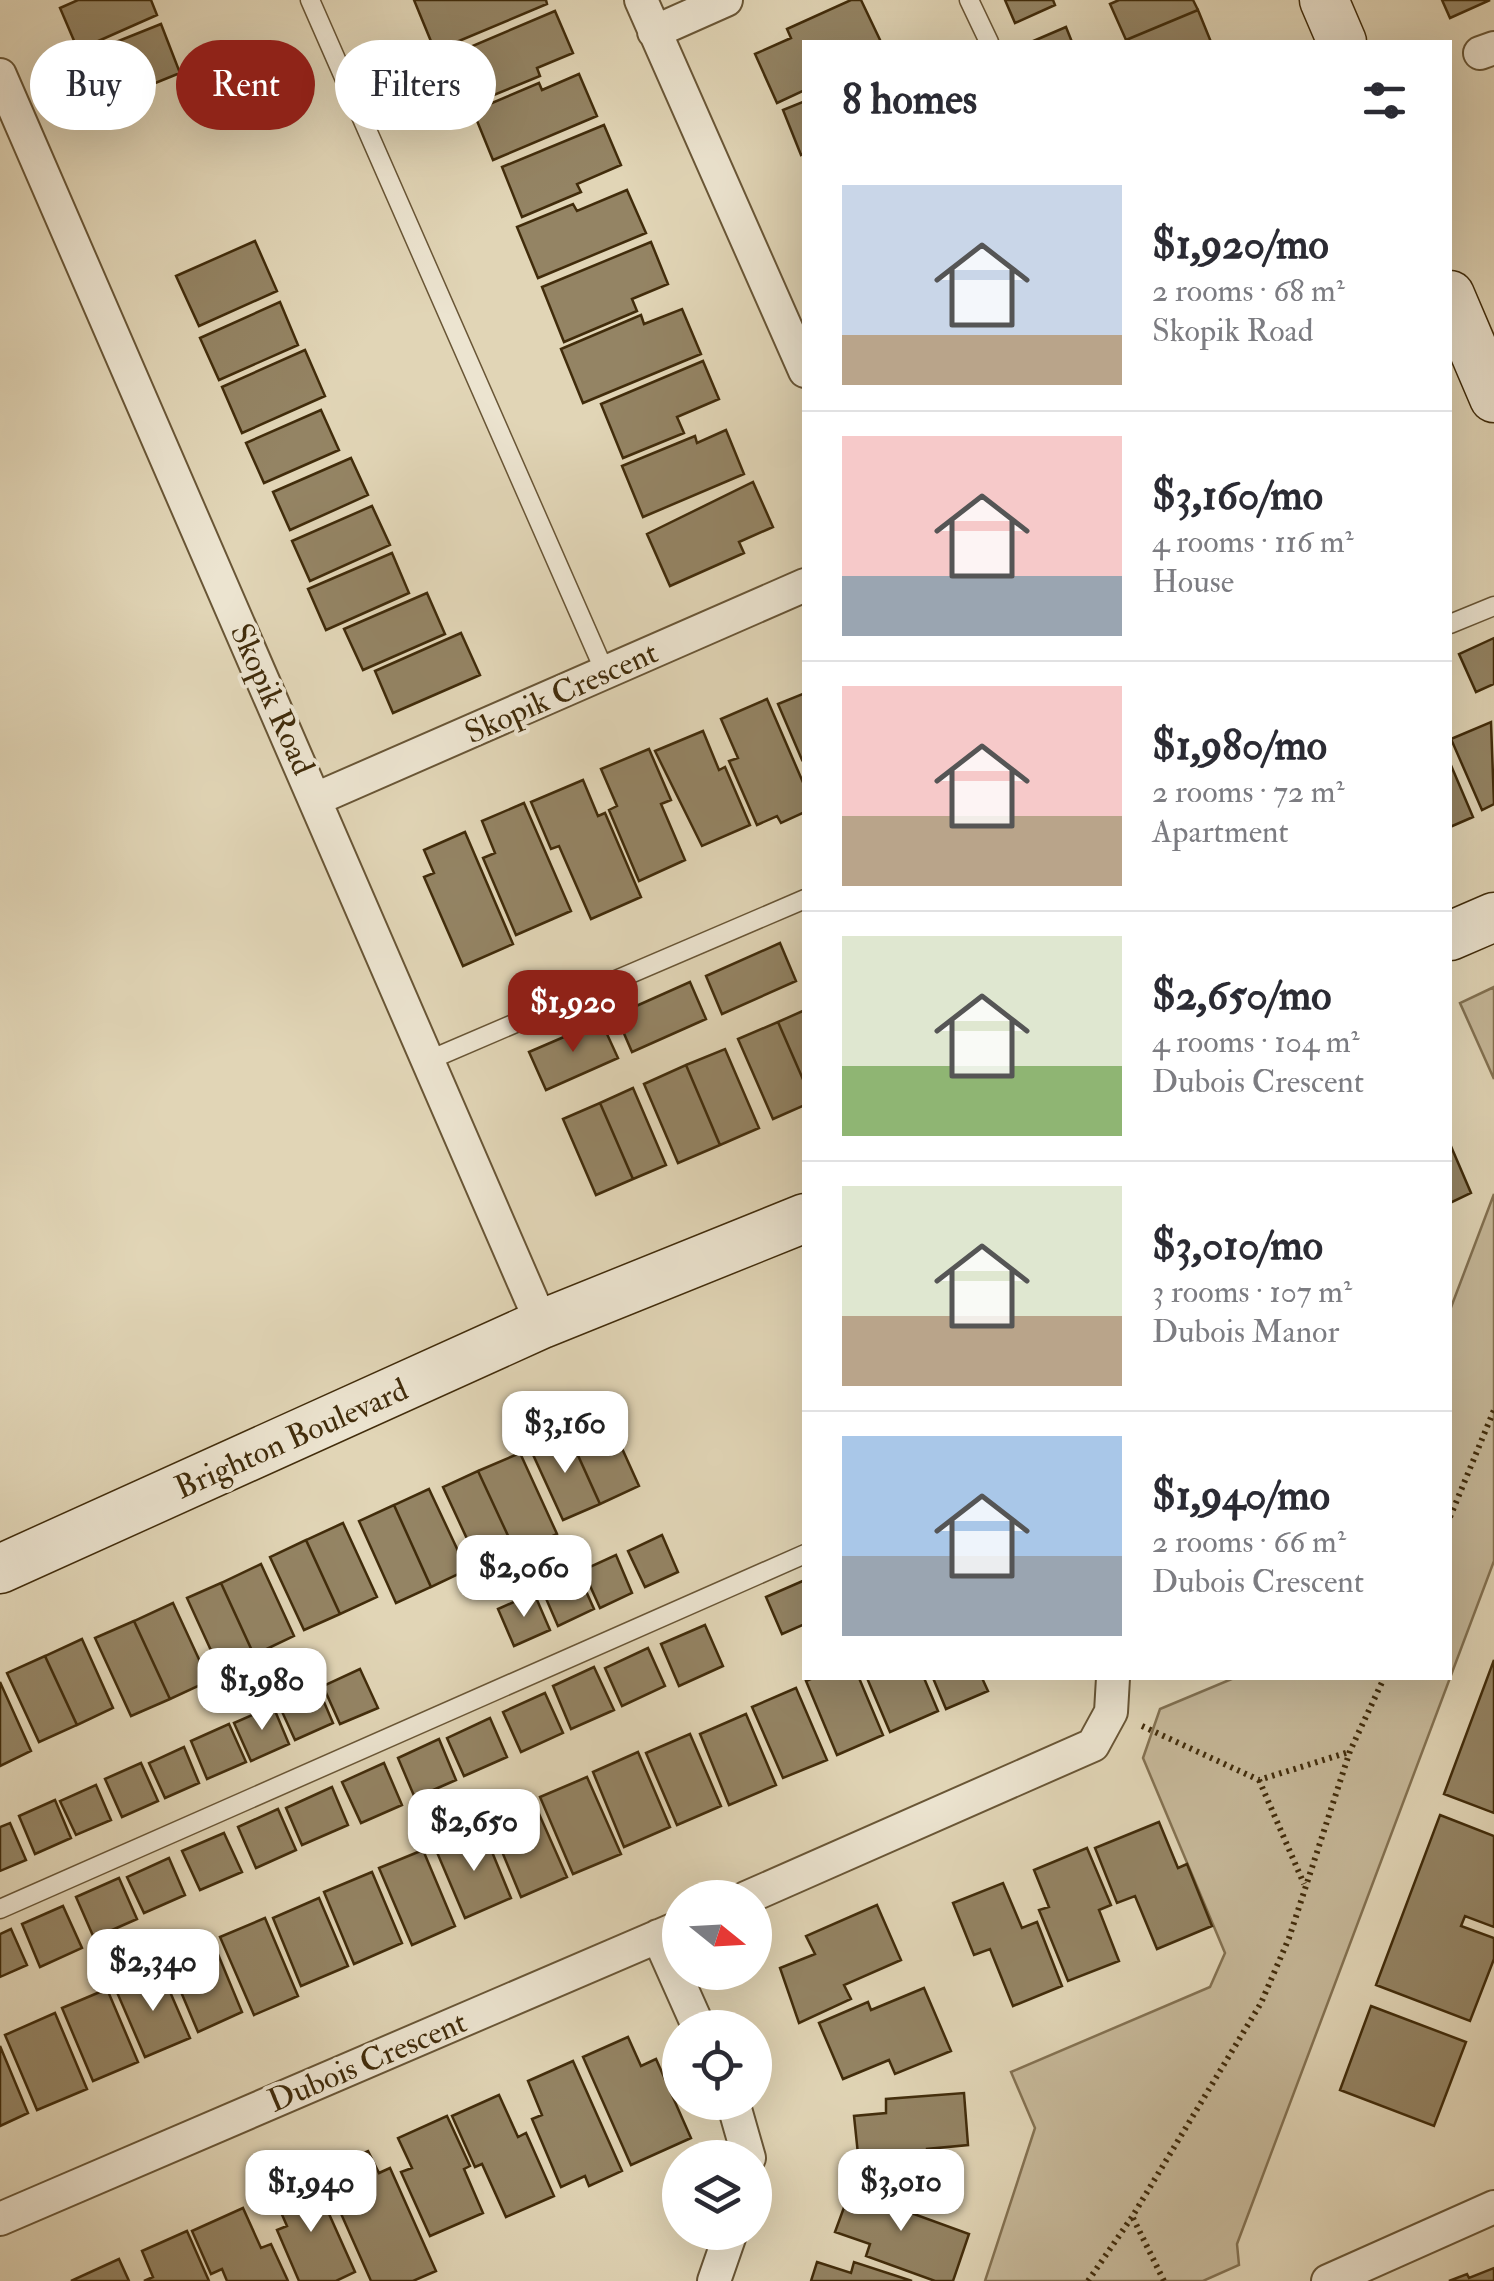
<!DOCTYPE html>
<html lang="en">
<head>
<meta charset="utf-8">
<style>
  body { margin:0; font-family:"IM FELL Double Pica",serif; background:#f2f2f3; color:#2b2b33; height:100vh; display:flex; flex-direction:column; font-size:38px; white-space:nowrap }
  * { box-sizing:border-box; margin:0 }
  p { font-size:32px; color:#7c7c81 }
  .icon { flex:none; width:55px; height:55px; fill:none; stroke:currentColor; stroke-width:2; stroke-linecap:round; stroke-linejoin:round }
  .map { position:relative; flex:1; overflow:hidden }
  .details { position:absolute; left:802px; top:40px; width:650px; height:1640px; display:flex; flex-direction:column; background:#fff; border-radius:0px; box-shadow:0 10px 40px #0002 }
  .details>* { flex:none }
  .top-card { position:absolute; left:30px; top:40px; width:622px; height:90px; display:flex; gap:20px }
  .needle { width:65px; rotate:108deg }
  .fabs { position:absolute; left:662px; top:1880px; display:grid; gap:20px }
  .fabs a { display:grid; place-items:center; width:110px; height:110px; border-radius:50%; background:#fff; box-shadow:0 10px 40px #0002; font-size:50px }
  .price { position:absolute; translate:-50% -85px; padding:0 22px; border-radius:20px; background:#fff; color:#222; font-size:32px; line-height:65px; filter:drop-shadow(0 2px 5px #0008) }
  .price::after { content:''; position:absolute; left:50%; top:60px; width:30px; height:22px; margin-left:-15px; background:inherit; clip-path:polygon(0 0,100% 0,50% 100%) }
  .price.on { background:#8f2418; color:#fff }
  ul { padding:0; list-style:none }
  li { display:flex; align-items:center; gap:30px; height:250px; padding:0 40px }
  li+li { border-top:2px solid #e1e1e2 }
  li span { display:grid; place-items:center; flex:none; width:280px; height:200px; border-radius:0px; color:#555 }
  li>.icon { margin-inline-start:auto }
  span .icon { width:120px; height:120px; fill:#fffc; stroke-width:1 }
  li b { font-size:42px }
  h2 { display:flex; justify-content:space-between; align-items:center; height:120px; padding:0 40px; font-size:42px }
  .pill { padding:0 35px; border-radius:45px; background:#fff; box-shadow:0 10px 40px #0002; font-size:35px; line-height:90px }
  .pill.on { background:#8f2418; color:#fff }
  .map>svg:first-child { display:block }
  .green { fill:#c6b899; stroke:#847252; stroke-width:2.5 }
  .building { fill:#948464; stroke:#412c0b; stroke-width:2.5 }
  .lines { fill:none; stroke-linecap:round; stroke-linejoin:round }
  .lane-casing { stroke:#695636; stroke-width:21 }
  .street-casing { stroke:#695636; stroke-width:36 }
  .secondary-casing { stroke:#412c0b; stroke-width:51 }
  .path { stroke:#412c0b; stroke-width:6; stroke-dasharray:2.5 5; stroke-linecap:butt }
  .lane { stroke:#ece4d0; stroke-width:18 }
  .street { stroke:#ece4d0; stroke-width:32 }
  .secondary { stroke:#ece4d0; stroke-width:48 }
  .labels { text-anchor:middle; stroke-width:8; stroke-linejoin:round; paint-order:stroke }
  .street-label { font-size:32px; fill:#412c0b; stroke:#ece4d0 }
</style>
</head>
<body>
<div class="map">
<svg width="1494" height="2281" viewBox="0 0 1494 2281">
  <rect width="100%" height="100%" fill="#e1d5b6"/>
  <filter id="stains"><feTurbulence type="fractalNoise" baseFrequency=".002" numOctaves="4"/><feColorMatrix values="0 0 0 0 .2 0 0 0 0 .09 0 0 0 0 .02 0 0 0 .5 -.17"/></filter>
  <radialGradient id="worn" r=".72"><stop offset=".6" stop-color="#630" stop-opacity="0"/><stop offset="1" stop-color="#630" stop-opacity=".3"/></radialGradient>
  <!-- green -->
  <path class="green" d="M1494 987V1079L1460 1003Z
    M1494 1194V1561L1237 2244 1239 2265 1203 2281H985L1035 2128 1011 2072 1210 1987 1225 1953 1143 1758 1160 1709 1234 1678H1450V1310Z"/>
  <!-- building -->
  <path class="building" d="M78 0H151L157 15 78 50 60 8Z
    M414 0H546L547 4 435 51Z
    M851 0H861L881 42H805V90L777 103 755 54 791 38 787 29Z
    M1005 0H1053L1055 5 1015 23Z
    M1119 0H1193L1198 10 1126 40 1110 4Z
    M1442 0H1490L1450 18Z
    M1198 10 1211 42H1127L1126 40Z
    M555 11 573 53 537 68 540 76 462 108 442 59Z
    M161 24 180 73 101 105 81 56Z
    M1066 27 1072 42H1031Z
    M579 74 597 116 493 160 473 111 539 83 542 90Z
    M805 101V153L801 155 783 110Z
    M604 125 621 165 577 184 581 192 522 217 502 167Z
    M627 190 646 233 538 278 517 227 573 204 577 211Z
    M255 241 277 291 199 326 176 276Z
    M651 242 668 284 632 299 637 311 564 342 542 287Z
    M280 302 298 345 219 380 200 338Z
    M682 309 701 354 583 403 561 349 641 315 644 324Z
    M305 350 325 396 242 433 222 387Z
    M703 361 719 399 677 417 684 433 623 458 601 404Z
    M321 410 339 450 264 483 246 443Z
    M726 430 744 474 643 517 622 466 695 436 697 443Z
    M351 458 368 495 290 530 273 492Z
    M753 482 773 527 739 542 744 553 670 586 647 534Z
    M372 506 390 545 310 581 292 541Z
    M392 553 409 593 326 630 308 589Z
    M427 593 445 634 363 670 344 629Z
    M461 633 480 675 393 713 375 671Z
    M1494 638V684L1476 692 1459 654Z
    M805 693V758L802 760 778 704Z
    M767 699 805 787V812L781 823 777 816 757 825 729 761 738 758 721 719Z
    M1491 722 1494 804 1482 810 1451 739Z
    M703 731 719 770 725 767 750 825 702 846 655 751Z
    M649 749 671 800 661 804 685 860 639 881 609 810 617 806 601 769Z
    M1450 763 1473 817 1450 827Z
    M583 780 598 816 605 813 641 897 591 919 559 846 551 849 531 802Z
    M524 803 571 911 516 935 483 858 495 853 482 821Z
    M465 832 513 944 463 966 424 877 434 873 424 850Z
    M780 943 796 981 722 1014 706 976Z
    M690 982 706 1019 632 1052 616 1015Z
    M805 1010V1084L778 1022Z
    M601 1021 618 1058 546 1090 529 1052Z
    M778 1022 805 1084V1105L773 1119 738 1039Z
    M725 1049 759 1128 720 1145 686 1065Z
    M686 1065 720 1145 678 1163 644 1084Z
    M633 1088 666 1165 633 1179 600 1103Z
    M600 1103 633 1179 596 1195 563 1119Z
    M1450 1144 1471 1193 1450 1203Z
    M606 1413 639 1486 600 1504 567 1431Z
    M567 1431 600 1504 563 1520 530 1448Z
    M520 1453 557 1534 516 1553 478 1471Z
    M478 1471 516 1553 481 1569 443 1487Z
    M429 1489 467 1570 431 1587 394 1505Z
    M394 1505 431 1587 396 1603 359 1521Z
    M343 1523 377 1597 340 1614 306 1540Z
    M662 1535 678 1572 645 1587 628 1551Z
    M306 1540 340 1614 304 1630 270 1557Z
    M616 1555 632 1593 600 1608 583 1570Z
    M261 1564 294 1636 254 1655 221 1583Z
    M577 1571 594 1609 558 1626 541 1587Z
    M805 1580V1624L782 1634 766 1597Z
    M221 1583 254 1655 220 1670 187 1598Z
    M534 1593 550 1630 514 1646 498 1609Z
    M173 1603 209 1681 170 1699 134 1621Z
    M134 1621 170 1699 131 1716 95 1638Z
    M705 1625 723 1666 679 1686 661 1644Z
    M82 1639 113 1708 77 1725 45 1656Z
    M648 1648 665 1686 622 1706 605 1668Z
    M45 1656 77 1725 39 1742 7 1673Z
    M1494 1660V1813L1444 1794Z
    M594 1667 614 1710 571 1729 553 1686Z
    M360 1669 378 1708 340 1724 323 1686Z
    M813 1678H859L883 1735 837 1755 806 1681Z
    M867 1678H924L938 1711 890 1732Z
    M933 1678H982L988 1691 946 1709Z
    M0 1682 31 1751 0 1766Z
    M318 1688 333 1723 295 1740 279 1705Z
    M796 1688 827 1760 783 1778 752 1707Z
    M545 1693 563 1733 521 1752 503 1712Z
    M273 1706 289 1744 251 1761 234 1723Z
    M746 1714 776 1785 729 1805 700 1734Z
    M490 1718 507 1757 464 1776 447 1738Z
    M229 1724 246 1762 207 1779 191 1741Z
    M690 1734 721 1806 677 1825 646 1753Z
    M439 1739 456 1780 415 1798 398 1758Z
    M184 1747 199 1783 165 1798 149 1763Z
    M638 1752 670 1827 624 1847 593 1772Z
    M141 1763 158 1801 122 1817 105 1779Z
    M384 1763 402 1805 361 1823 342 1782Z
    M587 1777 621 1854 573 1874 540 1797Z
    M96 1785 111 1820 76 1835 60 1801Z
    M332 1787 348 1825 302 1845 286 1808Z
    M532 1798 567 1877 521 1897 488 1818Z
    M55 1800 71 1838 35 1854 19 1816Z
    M278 1809 296 1850 256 1868 238 1827Z
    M1440 1815 1494 1836V1927L1465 1916 1461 1926 1494 1938V1959L1470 2021 1376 1985Z
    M1159 1822 1178 1868 1187 1864 1212 1926 1157 1949 1135 1896 1117 1903 1095 1848Z
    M10 1823 26 1860 0 1871V1827Z
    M483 1830 511 1898 465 1918 436 1850Z
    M224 1833 242 1872 200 1890 182 1851Z
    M1087 1848 1111 1905 1099 1910 1119 1961 1068 1981 1039 1910 1049 1907 1034 1870Z
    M423 1850 455 1926 412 1945 379 1868Z
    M169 1858 185 1895 144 1913 127 1877Z
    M372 1872 402 1943 354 1964 324 1892Z
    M119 1878 137 1919 94 1938 76 1897Z
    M1003 1883 1022 1928 1037 1922 1062 1986 1013 2006 990 1949 974 1955 953 1903Z
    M319 1898 348 1966 301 1986 273 1918Z
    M877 1905 901 1960 844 1985 851 1999 799 2023 780 1968 815 1954 806 1936Z
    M63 1906 82 1948 40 1967 22 1924Z
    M265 1918 298 1996 254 2015 220 1937Z
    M11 1929 27 1965 0 1977V1934Z
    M215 1947 242 2012 198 2032 170 1966Z
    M161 1971 190 2038 145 2057 116 1990Z
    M924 1988 951 2051 895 2074 889 2060 843 2079 819 2023 868 2002 871 2010Z
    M107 1989 138 2062 93 2081 62 2008Z
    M1371 2006 1466 2042 1434 2126 1340 2090Z
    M55 2013 87 2089 37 2110 5 2035Z
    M628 2037 641 2066 656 2059 691 2138 631 2165 583 2057Z
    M0 2046 28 2113 0 2126Z
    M573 2061 622 2171 589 2186 585 2176 561 2187 532 2119 542 2115 528 2081Z
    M964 2093 968 2145 927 2149V2158L859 2164 854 2116 886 2113V2099Z
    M499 2095 518 2137 526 2133 554 2196 506 2217 482 2164 475 2167 452 2116Z
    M447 2116 470 2166 464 2169 483 2213 430 2236 401 2172 412 2168 398 2138Z
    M368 2151 379 2173 390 2168 436 2271 413 2281H371L322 2171Z
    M312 2176 355 2272 336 2281H299L277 2230 287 2226 273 2194Z
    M854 2180 903 2198 900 2209 969 2234 953 2281H935L866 2256 870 2244 835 2232Z
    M243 2208 261 2248 271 2244 288 2281H227L222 2269 211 2274 192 2231Z
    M187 2231 209 2281H144L153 2277 142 2251Z
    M119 2259 129 2281H71Z
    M817 2262 851 2273 854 2262 912 2281H811Z
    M1494 2268V2281H1449L1467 2274 1469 2278Z"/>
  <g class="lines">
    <defs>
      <path id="lane" d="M310 0 605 672
        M969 0 989 42
        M1450 624 1494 606
        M427 1061 805 899
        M0 1909 805 1554"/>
      <path id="street" d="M641 0 805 371
        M654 32 726 0
        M1480 53 1494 48
        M0 75 542 1324
        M316 799 805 585
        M746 1898 1093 1745 1111 1712 1113 1678
        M658 1936 699 2028
        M733 2102 749 2158
        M0 2219 680 1927
        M714 2281 731 2232
        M1328 2281 1494 2207"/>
      <path id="secondary" d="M1324 0 1342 42
        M1450 295 1494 398
        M1450 936 1494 917
        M0 1569 542 1324 805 1218"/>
    </defs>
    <!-- lane casing -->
    <use href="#lane" class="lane-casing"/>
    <!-- street casing -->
    <use href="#street" class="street-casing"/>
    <!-- secondary casing -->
    <use href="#secondary" class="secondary-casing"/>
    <!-- path -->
    <path class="path" d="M1450 1517 1494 1410
      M1142 1726 1259 1780 1349 1752
      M1259 1780 1304 1884
      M1133 2218 1164 2281
      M1088 2281 1132 2217 1261 2003 1289 1938 1350 1751 1384 1678"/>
    <!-- lane -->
    <use href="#lane" class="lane"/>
    <!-- street -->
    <use href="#street" class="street"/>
    <!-- secondary -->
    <use href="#secondary" class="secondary"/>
  </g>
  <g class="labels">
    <!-- street labels -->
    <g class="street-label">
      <text transform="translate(561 692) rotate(-24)" y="11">Skopik Crescent</text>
      <text transform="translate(273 699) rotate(66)" y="11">Skopik Road</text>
      <text transform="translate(291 1438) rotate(-24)" y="11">Brighton Boulevard</text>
      <text transform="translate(367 2061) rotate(-23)" y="11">Dubois Crescent</text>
    </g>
  </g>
  <rect width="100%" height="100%" filter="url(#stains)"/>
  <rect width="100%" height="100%" fill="url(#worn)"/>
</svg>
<div class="fabs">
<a><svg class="needle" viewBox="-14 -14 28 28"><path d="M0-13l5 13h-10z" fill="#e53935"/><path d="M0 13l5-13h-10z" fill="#7c7c81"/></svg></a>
<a><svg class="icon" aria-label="locate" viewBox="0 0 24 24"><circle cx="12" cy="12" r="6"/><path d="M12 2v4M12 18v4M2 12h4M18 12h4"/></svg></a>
<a><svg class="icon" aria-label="layers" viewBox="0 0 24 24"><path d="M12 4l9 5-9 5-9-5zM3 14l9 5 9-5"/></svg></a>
</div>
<b class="price on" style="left:573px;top:1055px">$1,920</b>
<b class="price" style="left:565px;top:1476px">$3,160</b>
<b class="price" style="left:524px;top:1620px">$2,060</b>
<b class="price" style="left:262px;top:1733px">$1,980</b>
<b class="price" style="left:474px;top:1874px">$2,650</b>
<b class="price" style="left:153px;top:2014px">$2,340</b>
<b class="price" style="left:901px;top:2234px">$3,010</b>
<b class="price" style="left:311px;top:2235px">$1,940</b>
<div class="top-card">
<a class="pill">Buy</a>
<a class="pill on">Rent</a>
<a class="pill">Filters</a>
</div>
<section class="details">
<h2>8 homes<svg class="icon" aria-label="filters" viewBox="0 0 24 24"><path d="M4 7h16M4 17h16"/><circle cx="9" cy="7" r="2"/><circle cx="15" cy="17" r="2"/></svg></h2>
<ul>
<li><span style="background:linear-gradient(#c9d6e8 75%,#b9a48a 0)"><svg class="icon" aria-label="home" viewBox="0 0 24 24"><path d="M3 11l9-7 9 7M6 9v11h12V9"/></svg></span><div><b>$1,920/mo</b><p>2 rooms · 68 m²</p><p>Skopik Road</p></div></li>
<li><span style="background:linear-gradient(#f6c9c9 70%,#9aa5b1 0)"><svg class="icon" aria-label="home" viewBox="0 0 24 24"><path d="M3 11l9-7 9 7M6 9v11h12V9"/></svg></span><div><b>$3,160/mo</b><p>4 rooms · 116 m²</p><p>House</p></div></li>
<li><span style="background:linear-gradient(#f6c9c9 65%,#b9a48a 0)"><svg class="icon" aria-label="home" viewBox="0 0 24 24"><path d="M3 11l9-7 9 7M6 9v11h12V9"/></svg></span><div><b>$1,980/mo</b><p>2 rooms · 72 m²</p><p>Apartment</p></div></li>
<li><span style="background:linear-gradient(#dfe7d0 65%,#8fb573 0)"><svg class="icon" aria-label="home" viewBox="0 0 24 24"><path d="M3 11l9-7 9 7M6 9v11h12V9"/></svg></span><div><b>$2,650/mo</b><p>4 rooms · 104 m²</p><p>Dubois Crescent</p></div></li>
<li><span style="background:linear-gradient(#dfe7d0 65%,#b9a48a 0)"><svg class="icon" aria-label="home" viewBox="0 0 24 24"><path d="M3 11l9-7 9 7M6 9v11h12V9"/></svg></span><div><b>$3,010/mo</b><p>3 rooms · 107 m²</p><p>Dubois Manor</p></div></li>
<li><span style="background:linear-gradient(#a9c7e8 60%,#9aa5b1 0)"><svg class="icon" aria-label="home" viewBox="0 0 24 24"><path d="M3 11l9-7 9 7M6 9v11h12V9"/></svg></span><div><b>$1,940/mo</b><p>2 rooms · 66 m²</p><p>Dubois Crescent</p></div></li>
</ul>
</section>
</div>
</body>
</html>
